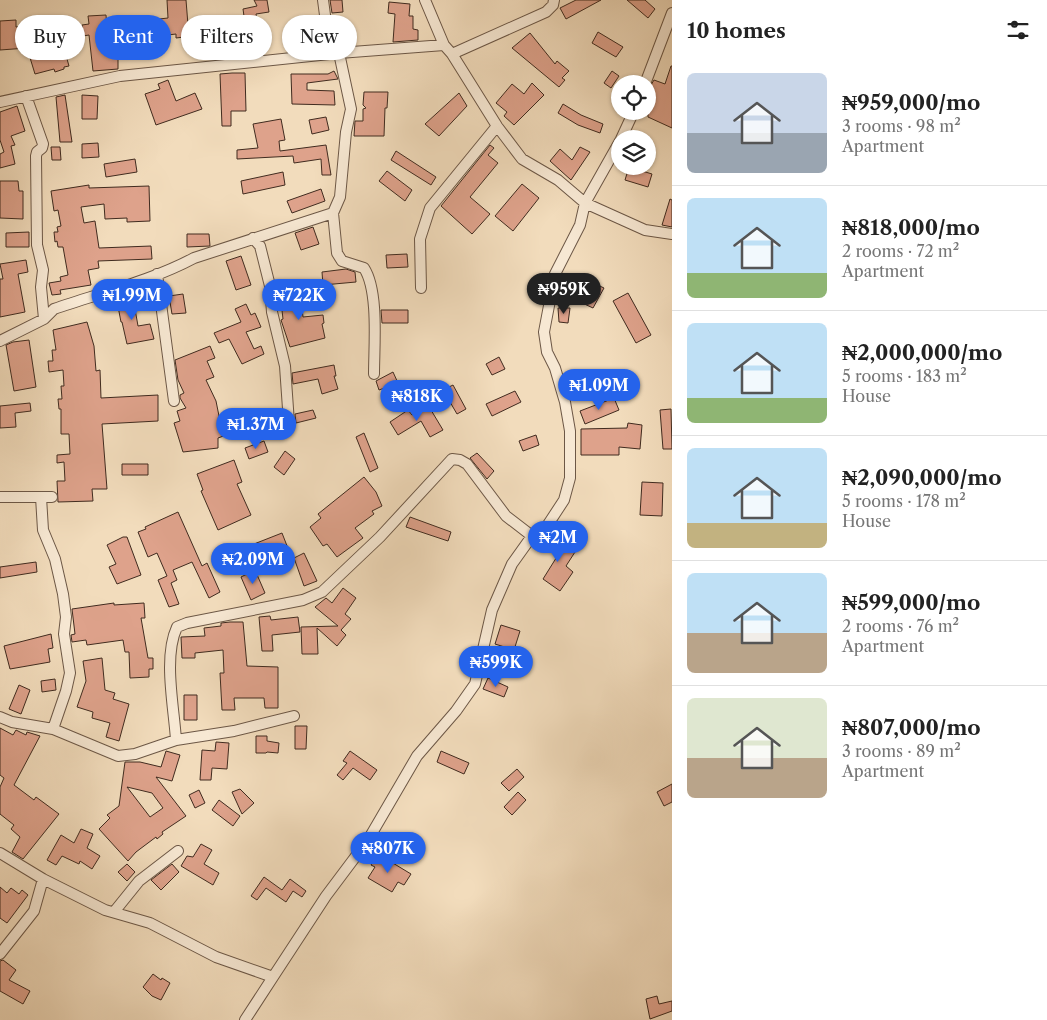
<!DOCTYPE html>
<html lang="en">
<head>
<meta charset="utf-8">
<style>
  body { margin:0; font-family:"Libre Caslon Text",serif; background:#f6f6f6; color:#222; height:100vh; display:flex; flex-direction:column; font-size:19px; white-space:nowrap }
  * { box-sizing:border-box; margin:0 }
  p { font-size:16px; color:#767676 }
  .icon { flex:none; width:28px; height:28px; fill:none; stroke:currentColor; stroke-width:2; stroke-linecap:round; stroke-linejoin:round }
  .map { position:relative; flex:1; overflow:hidden }
  .details { display:flex; flex-direction:column; background:#fff; width:375px }
  .details>* { flex:none }
  .hud { position:absolute; left:15px; top:15px; width:475px; height:45px; display:flex; gap:10px }
  .buttons { position:absolute; left:611px; top:75px; display:grid; gap:10px }
  .buttons a { display:grid; place-items:center; width:45px; height:45px; border-radius:50%; background:#fff; box-shadow:0 1px 4px #0004; font-size:25px }
  .price { position:absolute; translate:-50% -42px; padding:0 11px; border-radius:18px; background:#2563eb; color:#fff; font-size:16px; line-height:32px; filter:drop-shadow(0 1px 2px #0008) }
  .price::after { content:''; position:absolute; left:50%; top:30px; width:15px; height:11px; margin-left:-8px; background:inherit; clip-path:polygon(0 0,100% 0,50% 100%) }
  .price.on { background:#222; color:#fff }
  ul { padding:0; list-style:none }
  li { display:flex; align-items:center; gap:15px; height:125px; padding:0 15px }
  li+li { border-top:1px solid #e0e0e0 }
  li span { display:grid; place-items:center; flex:none; width:140px; height:100px; border-radius:8px; color:#555 }
  li>.icon { margin-inline-start:auto }
  span .icon { width:60px; height:60px; fill:#fffc; stroke-width:1 }
  li b { font-size:21px }
  h2 { display:flex; justify-content:space-between; align-items:center; height:60px; padding:0 15px; font-size:21px }
  .pill { padding:0 18px; border-radius:22px; background:#fff; box-shadow:0 1px 4px #0004; font-size:18px; line-height:45px }
  .pill.on { background:#2563eb; color:#fff }
  main { display:flex; flex:1; min-height:0 }
  .map>svg:first-child { display:block }
  .building { fill:#dea28b; stroke:#402b1f; fill-rule:evenodd }
  .lines { fill:none; stroke-linecap:round; stroke-linejoin:round }
  .street-casing { stroke:#6c5746; stroke-width:12 }
  .street { stroke:#f7e8d3; stroke-width:10 }
</style>
</head>
<body>
<main>
<div class="map">
<svg width="672" height="1020" viewBox="0 0 672 1020">
  <rect width="100%" height="100%" fill="#f2dcbc"/>
  <filter id="stains"><feTurbulence type="fractalNoise" baseFrequency=".004" numOctaves="4"/><feColorMatrix values="0 0 0 0 .2 0 0 0 0 .09 0 0 0 0 .02 0 0 0 .5 -.17"/></filter>
  <radialGradient id="worn" r=".72"><stop offset=".6" stop-color="#630" stop-opacity="0"/><stop offset="1" stop-color="#630" stop-opacity=".3"/></radialGradient>
  <!-- building -->
  <path class="building" d="M167 0H186L188 25 216 20 221 49 196 54 192 36 176 38V34L143 38 141 21 168 18Z
    M254 0H267L269 12 256 14 260 44 248 45 243 9 257 6Z
    M330 0H342L343 12 332 13Z
    M576 0H601L566 19 560 8Z
    M627 0H645L655 9 648 18Z
    M389 2 410 4 409 16H413V29L418 30V40L393 42 395 14 388 13Z
    M106 15 107 29 114 28 115 43H110L111 58 118 57V69L93 71 89 35 83 36 82 25 89 24 88 16Z
    M66 18 68 28 40 33 45 57 65 52 69 66 64 67V69L55 72 54 69 35 74 27 48 0 50V21L16 20V27Z
    M319 23 321 40 307 44 302 28Z
    M598 32 623 47 616 57 592 43Z
    M530 33 555 64 557 61 569 71 562 78 565 80 559 87 512 48Z
    M671 66H672V128L648 117V90L654 80 665 84Z
    M334 71 338 79 307 83V90L334 91 335 105 292 104 291 74H328Z
    M612 71 619 76 611 88 604 83Z
    M232 73H245L246 111H231V126H222L220 74Z
    M168 80 176 101 195 93 202 109 156 125 145 94 160 89 158 84Z
    M532 83 544 95 514 125 504 116 507 112 496 103 512 84 524 94Z
    M364 92H388L387 108H385L384 136H354L355 121H363V109L366 108 363 105Z
    M459 93 467 106 439 136 425 124Z
    M65 95 72 142H60L56 97Z
    M82 95 98 96 97 119H82Z
    M563 104 581 115 603 124 600 133 578 125 558 113Z
    M17 106 25 131 11 136 15 145 11 146 15 164 0 168V154L4 152 0 140V112Z
    M326 117 329 130 312 134 309 120Z
    M281 119 285 140 279 141 280 151 326 145 331 175H322L321 159 294 163 293 156 237 159V150L258 148 253 124Z
    M98 143 99 157 82 158V144Z
    M490 145 494 148 488 155 498 163 470 197 490 214 472 234 441 206Z
    M51 147H60L61 160H52Z
    M580 147 590 152 571 180 550 161 560 149 572 160Z
    M396 151 436 177 431 185 391 160Z
    M135 159 137 172 106 177 104 164Z
    M629 167 652 174 648 187 625 180Z
    M387 171 412 190 405 201 379 181Z
    M283 172 285 185 243 194 241 181Z
    M0 181H18L19 191H23V219L0 218Z
    M522 184 539 198 513 231 495 216Z
    M89 185V188L149 186 150 221 127 222V218L105 219 104 204 81 207 84 223 95 221 99 248 151 246 152 259 98 261 99 268 88 270 91 285 60 290 61 294 52 295 49 283 61 281 60 277 68 275 63 247H58L57 241 55 242 54 232H58L57 227 61 226 58 210 54 211 51 191Z
    M321 189 325 201 292 213 287 201Z
    M670 199 672 200V227L662 225Z
    M313 227 319 244 301 250 295 233Z
    M29 232V247H6V233Z
    M187 234H209L210 246 187 247Z
    M407 254 408 267 387 268 386 255Z
    M241 256 251 285 236 290 226 261Z
    M26 260 28 272 18 274 25 312 0 317V279H3L0 264Z
    M346 269 355 272 356 282 323 285 322 272Z
    M574 274 604 288 593 308 565 295Z
    M300 291 303 317 323 315 324 323 322 324 325 338 290 347 281 320 283 319 280 293Z
    M132 292 138 326 150 324 154 339 127 344 122 322H121L116 296Z
    M628 293 651 335 636 343 613 301Z
    M183 294 186 313 172 314 169 296Z
    M246 304 251 315 255 313 261 327 246 332 254 349 261 346 264 354 242 364 229 339 219 343 214 333 241 322 235 309Z
    M558 308H570L568 323 559 322Z
    M381 310H408V323H382Z
    M87 322 94 346 96 371 100 370 101 398 158 395V421L102 424 107 489H92L93 501 58 502 57 481H65L64 462 57 463V455L70 454 69 434H61V409H59L58 399H62L61 386H64L63 370 49 372 48 361H53L52 350H56L53 330Z
    M29 340 36 387 14 391 6 345 13 342Z
    M210 346 215 358 207 361 214 377 206 380 216 401 221 426 248 417 251 426 218 438V448L183 452 174 423 180 421 177 411 186 408 180 398V395L184 393 178 380 175 360Z
    M499 357 505 369 492 375 486 364Z
    M334 365 336 376H334L338 389 322 394 318 379 293 384 292 373Z
    M393 372 398 383 379 390 376 381Z
    M453 385 466 409 457 414 443 390Z
    M515 391 521 402 492 416 486 404Z
    M614 398 619 410 585 424 580 411Z
    M30 403 31 411 15 413 16 427 0 428V406Z
    M428 405 443 430 430 437 421 421 398 435 390 422 408 410 412 415Z
    M671 409 672 449H663L660 410Z
    M313 410 316 418 296 423 295 414Z
    M628 423 642 425 640 449 619 447V455H581V429L627 428Z
    M364 433 378 468 370 472 356 437Z
    M536 435 539 445 523 451 519 441Z
    M264 441 268 452 249 459 245 448Z
    M285 451 295 459 284 475 274 467Z
    M477 453 494 471 487 479 470 458Z
    M234 460 242 482 237 484 251 515 218 530 201 491 203 490 197 474Z
    M122 464H148V475H122Z
    M364 477 376 492 382 506 372 511 374 514 355 528 363 538 337 557 327 544 323 546 310 527 321 518 318 514Z
    M642 482 663 483 662 516 640 515Z
    M178 512 202 566 207 563 220 592 209 598 192 562 173 570 177 580 171 583 179 604 169 607 158 580 167 576 157 553 148 557 138 532 146 529 145 527Z
    M410 517 451 532 448 541 406 527Z
    M282 533 289 551 261 562 254 544Z
    M547 534 575 552 566 566 573 572 560 591 543 579 558 555 539 543Z
    M123 537H127L141 575 117 584 109 567 116 564 107 545Z
    M304 553 317 581 304 586 294 558Z
    M36 562 37 572 0 578V567Z
    M255 570 265 593 251 600 241 577Z
    M343 588 356 598 345 614 351 619 341 630 346 635 337 646 317 628 318 654H302L301 627 338 626 315 607 326 598 332 603Z
    M114 603V605L144 603 145 618H141L148 658H153V669H149V677L130 678 129 652H125L123 640 87 645 86 640 72 642 71 635 75 634 72 609Z
    M270 616 271 620 298 617 300 632 272 635 273 651H262L259 617Z
    M230 622H243L247 666 278 667V708H265L264 698H234L235 710H222L220 673H224L223 650 195 653V658H182L181 637 205 636 204 628 221 626V623Z
    M501 625 520 631 514 650 495 644Z
    M51 634 53 648 48 649 50 662 10 669 4 646Z
    M102 658 105 690 115 693 113 699 129 704 119 741 106 737 110 723 92 718 93 712 77 707 86 681 83 661Z
    M488 678 508 687 504 697 483 689Z
    M55 679 56 690 42 692 41 681Z
    M19 685 30 690 21 714 9 709Z
    M184 695H197V720H184Z
    M295 726H307L306 749H295Z
    M0 728 13 735 16 730 26 735 27 732 40 736 14 785 34 800 36 797 59 814 23 859 12 852 20 837 11 829 14 825 0 814V787L4 778 0 775Z
    M256 736H267V741L279 743 278 753 267 752 266 753H256Z
    M216 742 229 743 227 769 212 768 211 780H200L202 750 215 751Z
    M166 751 180 755 172 781 156 777 186 816 162 832 163 834 157 839 156 837 136 852 128 861 99 829 110 818 107 815 119 806 125 762H140L161 767ZM127 787 152 793 163 808 150 817Z
    M350 751 377 770 370 780 353 768 343 780 337 775 347 763 343 761Z
    M441 751 469 763 464 774 437 762Z
    M517 769 524 777 509 791 501 783Z
    M672 784V802L664 806 657 792Z
    M240 789 254 803 242 814 232 792Z
    M199 790 205 803 195 808 189 795Z
    M518 792 526 800 512 815 504 807Z
    M219 800 240 816 233 826 212 810Z
    M81 829 93 834 87 848 100 856 92 869 80 861 79 864 62 856 56 865 47 860 61 835 74 843Z
    M201 844 212 850 204 864 219 873 213 885 181 866 187 856 193 857Z
    M378 854 411 874 404 885 398 882 392 892 368 878 375 867 371 865Z
    M127 864 135 872 127 881 118 872Z
    M172 864 179 872 161 890 151 880Z
    M264 877 282 890 290 879 306 891 302 897 293 891 286 902 266 888 257 900 251 896Z
    M0 887 7 893 11 888 19 894 22 890 28 895 7 923 0 918Z
    M3 960 16 970 9 980 30 991 23 1004 0 991V961Z
    M153 974 161 980 162 978 170 983 161 1000 152 996 143 987Z
    M657 996 659 1004 672 1001V1011L650 1019 646 999Z"/>
  <g class="lines">
    <defs>
      <path id="street" d="M323 0 330 53
        M452 54 546 12 553 5 554 0
        M645 84 672 13
        M26 96 43 144 42 148 37 152 36 156 37 245 43 270 41 287 44 319
        M0 102 120 76 339 53 444 45
        M621 139 634 111
        M620 141 585 203 645 230 672 234
        M333 213 337 253 342 261 364 268C379 291 374 346 374 374
        M253 238 260 246 270 286 272 312 285 366 289 423
        M157 274 174 401
        M421 288 420 239 430 208 497 126
        M0 341 44 319 54 309C100 293 151 281 194 258L333 213 340 197 346 132 351 109 339 53
        M0 497H52
        M41 497 43 530 55 559 63 594 66 617 64 634 70 673 66 691 53 729
        M0 717 12 722 53 729 118 756 135 754 176 740 234 731 294 716
        M176 740C174 707 163 657 177 627L187 623 303 600 322 592 380 537 452 459 460 460 467 464 506 516 532 536
        M0 853 43 879 105 910 150 923 216 957 273 977 326 896 368 840 417 756 456 711 475 684 492 610 512 564 532 536 547 526 564 500 570 478V431L565 402 555 368 547 352 544 332 555 274 580 225 585 203 558 180 522 159 497 126 452 54 444 45 425 0
        M114 912 139 881 178 851
        M0 954 34 911 43 879
        M245 1020 273 977"/>
    </defs>
    <!-- street casing -->
    <use href="#street" class="street-casing"/>
    <!-- street -->
    <use href="#street" class="street"/>
  </g>
  <rect width="100%" height="100%" filter="url(#stains)"/>
  <rect width="100%" height="100%" fill="url(#worn)"/>
</svg>
<div class="buttons">
<a><svg class="icon" aria-label="locate" viewBox="0 0 24 24"><circle cx="12" cy="12" r="6"/><path d="M12 2v4M12 18v4M2 12h4M18 12h4"/></svg></a>
<a><svg class="icon" aria-label="layers" viewBox="0 0 24 24"><path d="M12 4l9 5-9 5-9-5zM3 14l9 5 9-5"/></svg></a>
</div>
<b class="price on" style="left:564px;top:315px">₦959K</b>
<b class="price" style="left:132px;top:321px">₦1.99M</b>
<b class="price" style="left:299px;top:321px">₦722K</b>
<b class="price" style="left:599px;top:411px">₦1.09M</b>
<b class="price" style="left:417px;top:422px">₦818K</b>
<b class="price" style="left:256px;top:450px">₦1.37M</b>
<b class="price" style="left:558px;top:563px">₦2M</b>
<b class="price" style="left:253px;top:585px">₦2.09M</b>
<b class="price" style="left:496px;top:688px">₦599K</b>
<b class="price" style="left:388px;top:874px">₦807K</b>
<div class="hud">
<a class="pill">Buy</a>
<a class="pill on">Rent</a>
<a class="pill">Filters</a>
<a class="pill">New</a>
</div>
</div>
<section class="details">
<h2>10 homes<svg class="icon" aria-label="filters" viewBox="0 0 24 24"><path d="M4 7h16M4 17h16"/><circle cx="9" cy="7" r="2"/><circle cx="15" cy="17" r="2"/></svg></h2>
<ul>
<li><span style="background:linear-gradient(#c9d6e8 60%,#9aa5b1 0)"><svg class="icon" aria-label="home" viewBox="0 0 24 24"><path d="M3 11l9-7 9 7M6 9v11h12V9"/></svg></span><div><b>₦959,000/mo</b><p>3 rooms · 98 m²</p><p>Apartment</p></div></li>
<li><span style="background:linear-gradient(#bfe0f5 75%,#8fb573 0)"><svg class="icon" aria-label="home" viewBox="0 0 24 24"><path d="M3 11l9-7 9 7M6 9v11h12V9"/></svg></span><div><b>₦818,000/mo</b><p>2 rooms · 72 m²</p><p>Apartment</p></div></li>
<li><span style="background:linear-gradient(#bfe0f5 75%,#8fb573 0)"><svg class="icon" aria-label="home" viewBox="0 0 24 24"><path d="M3 11l9-7 9 7M6 9v11h12V9"/></svg></span><div><b>₦2,000,000/mo</b><p>5 rooms · 183 m²</p><p>House</p></div></li>
<li><span style="background:linear-gradient(#bfe0f5 75%,#c2b280 0)"><svg class="icon" aria-label="home" viewBox="0 0 24 24"><path d="M3 11l9-7 9 7M6 9v11h12V9"/></svg></span><div><b>₦2,090,000/mo</b><p>5 rooms · 178 m²</p><p>House</p></div></li>
<li><span style="background:linear-gradient(#bfe0f5 60%,#b9a48a 0)"><svg class="icon" aria-label="home" viewBox="0 0 24 24"><path d="M3 11l9-7 9 7M6 9v11h12V9"/></svg></span><div><b>₦599,000/mo</b><p>2 rooms · 76 m²</p><p>Apartment</p></div></li>
<li><span style="background:linear-gradient(#dfe7d0 60%,#b9a48a 0)"><svg class="icon" aria-label="home" viewBox="0 0 24 24"><path d="M3 11l9-7 9 7M6 9v11h12V9"/></svg></span><div><b>₦807,000/mo</b><p>3 rooms · 89 m²</p><p>Apartment</p></div></li>
</ul>
</section>
</main>
</body>
</html>
